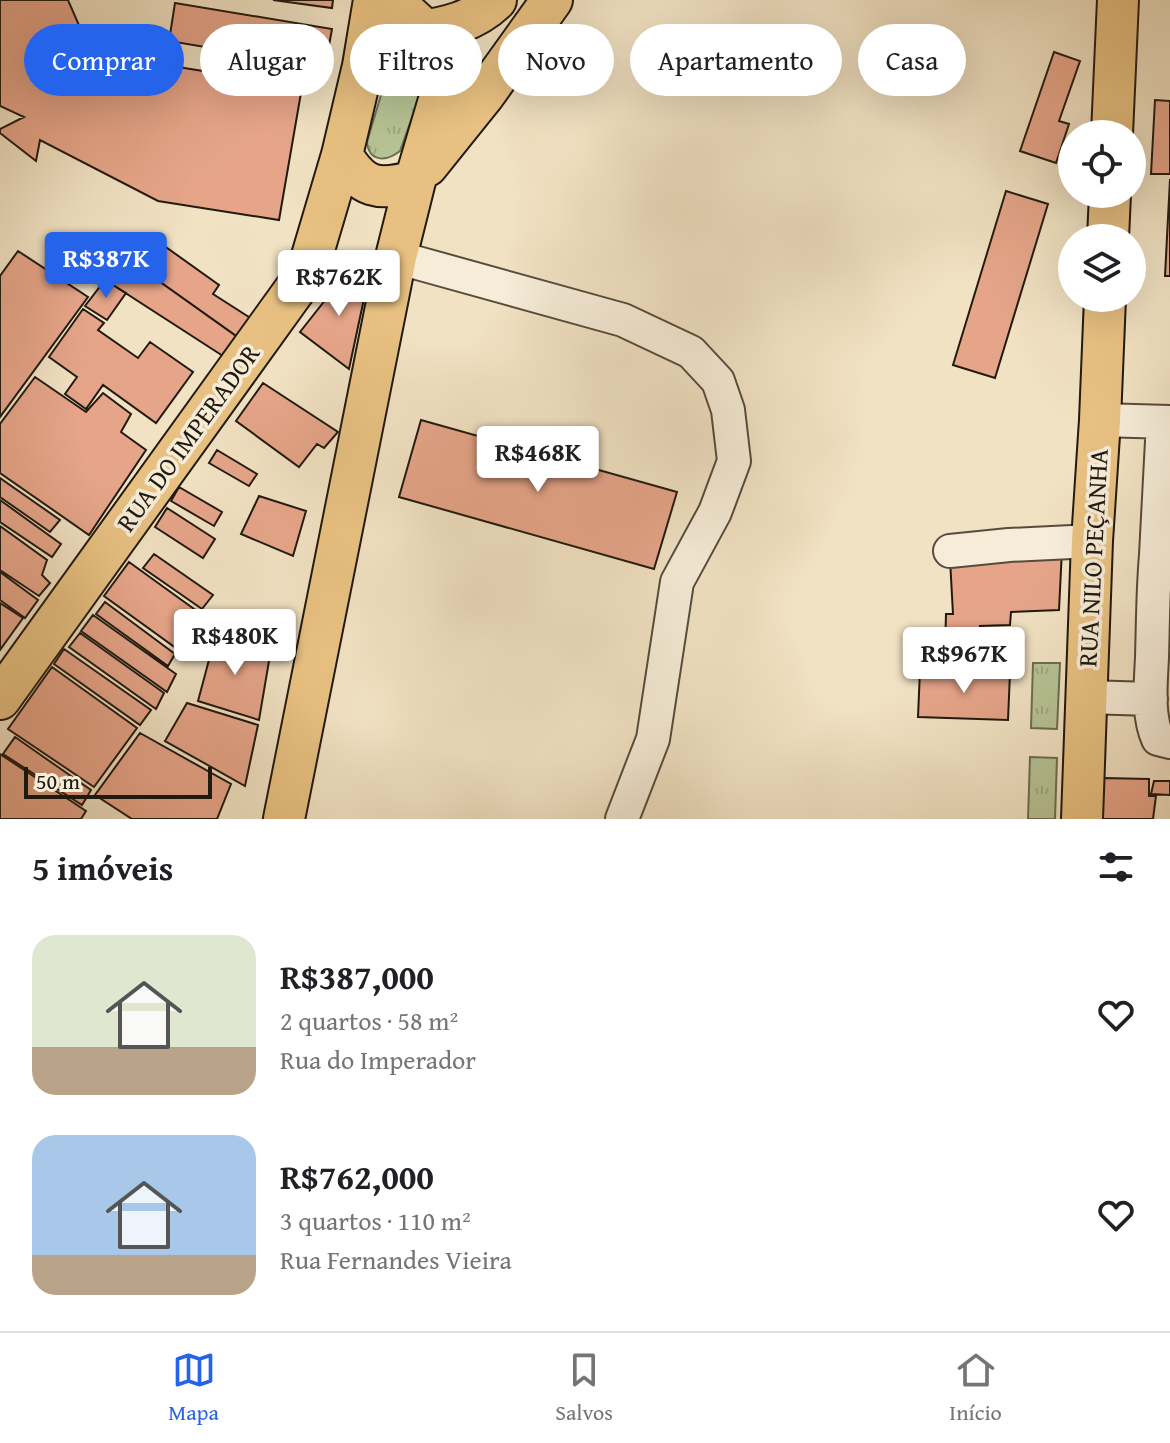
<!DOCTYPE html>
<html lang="pt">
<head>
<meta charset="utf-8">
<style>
  body { margin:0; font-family:"Gentium Book Plus",serif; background:#f2f2f2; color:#202124; height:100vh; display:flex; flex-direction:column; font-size:30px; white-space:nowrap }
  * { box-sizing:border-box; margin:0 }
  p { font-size:26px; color:#757577 }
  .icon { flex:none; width:44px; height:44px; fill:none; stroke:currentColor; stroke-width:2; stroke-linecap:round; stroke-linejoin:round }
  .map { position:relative; height:819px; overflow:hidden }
  .side { display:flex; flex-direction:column; background:#fff; flex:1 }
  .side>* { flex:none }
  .top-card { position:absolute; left:24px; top:24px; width:1122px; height:72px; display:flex; gap:16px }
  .buttons { position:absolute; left:1058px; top:120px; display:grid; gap:16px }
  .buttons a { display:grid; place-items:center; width:88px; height:88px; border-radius:50%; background:#fff; box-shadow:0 8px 32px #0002; font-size:40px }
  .scale { position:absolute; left:24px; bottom:20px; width:188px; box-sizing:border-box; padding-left:8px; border:4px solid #211a0f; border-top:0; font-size:22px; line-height:28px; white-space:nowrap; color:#211a0f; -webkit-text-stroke:6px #f6ecd8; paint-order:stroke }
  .price { position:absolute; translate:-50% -68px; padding:0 18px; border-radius:8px; background:#fff; color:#222; font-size:26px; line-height:52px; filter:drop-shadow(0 2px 4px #0008) }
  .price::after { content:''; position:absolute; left:50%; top:48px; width:24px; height:18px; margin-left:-12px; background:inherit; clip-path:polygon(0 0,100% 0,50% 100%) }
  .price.active { background:#2563eb; color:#fff }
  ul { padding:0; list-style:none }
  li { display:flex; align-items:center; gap:24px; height:200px; padding:0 32px }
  li span { display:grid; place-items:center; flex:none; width:224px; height:160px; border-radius:24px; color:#555 }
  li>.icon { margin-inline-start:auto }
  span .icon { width:96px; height:96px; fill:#fffc; stroke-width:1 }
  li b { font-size:34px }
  h2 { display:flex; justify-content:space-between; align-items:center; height:96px; padding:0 32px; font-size:34px }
  .chip { padding:0 28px; border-radius:36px; background:#fff; box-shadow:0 8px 32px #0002; font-size:28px; line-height:72px }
  .chip.active { background:#2563eb; color:#fff }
  .dock { display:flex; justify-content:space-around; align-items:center; height:112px; border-top:2px solid #e0e0e0; background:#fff; font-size:22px; color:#757577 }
  .dock a { display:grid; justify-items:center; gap:4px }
  .dock .active { color:#2563eb }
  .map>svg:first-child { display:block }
  .grass { fill:url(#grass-tufts); stroke:#6c6f52; stroke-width:2 }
  .building { fill:#e6a589; stroke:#211a0f; stroke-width:2 }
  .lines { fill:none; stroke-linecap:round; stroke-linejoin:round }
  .minor-casing { stroke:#554c3c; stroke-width:36 }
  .major-casing { stroke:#211a0f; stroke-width:44 }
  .minor { stroke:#f6ecd8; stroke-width:32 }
  .major { stroke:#e8c182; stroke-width:40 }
  .labels { text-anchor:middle; stroke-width:7; stroke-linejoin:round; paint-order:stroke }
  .street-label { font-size:26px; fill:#211a0f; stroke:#f6ecd8 }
</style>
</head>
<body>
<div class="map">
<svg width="1170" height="819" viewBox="0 0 1170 819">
  <defs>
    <pattern id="grass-tufts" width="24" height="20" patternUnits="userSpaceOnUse" patternTransform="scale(2)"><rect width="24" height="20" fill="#b7c496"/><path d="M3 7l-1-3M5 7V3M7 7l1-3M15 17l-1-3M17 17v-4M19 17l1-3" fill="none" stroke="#9da880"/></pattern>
  </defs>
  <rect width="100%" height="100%" fill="#f1e2c3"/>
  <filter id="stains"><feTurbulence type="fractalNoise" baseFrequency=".0025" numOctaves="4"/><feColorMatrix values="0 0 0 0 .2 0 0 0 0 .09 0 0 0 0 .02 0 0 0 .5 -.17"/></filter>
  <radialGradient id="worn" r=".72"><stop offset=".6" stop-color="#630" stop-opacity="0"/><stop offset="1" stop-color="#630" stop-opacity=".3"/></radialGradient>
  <!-- grass -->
  <path class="grass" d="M407 54C421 57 424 63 427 76L400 151C386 162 369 162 367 142L389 68 396 59Z
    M1033 663H1060L1057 729 1031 728Z
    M1030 757 1057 758 1055 819H1028Z"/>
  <!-- building -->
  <path class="building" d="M0 0H68L91 53 302 87 279 220 158 201 40 140 36 161 0 133V129L24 117 0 106Z
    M273 0H333L332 8Z
    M175 3 332 29 325 67 169 41Z
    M1054 52 1080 61 1059 121 1069 124 1056 163 1020 151Z
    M1155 100 1170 101V174H1151Z
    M1170 179V276H1165Z
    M1006 191 1048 204 995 378 953 365Z
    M149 235 219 285 213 294 252 319 239 338 128 259Z
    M18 251 88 297 0 417V276Z
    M128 259 239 338 223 356 110 283Z
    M344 269 368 280 349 369 300 332 326 299Z
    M105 280 126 293 107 320 85 306Z
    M83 309 104 323 98 330 138 358 150 342 193 372 156 423 103 385 86 409 65 394 77 377 49 357Z
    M35 377 86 412 103 393 131 414 121 432 146 450 89 535 0 473V424Z
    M263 383 338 432 324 448 317 444 299 467 236 421Z
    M421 420 677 492 654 569 399 497Z
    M217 450 257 474 249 486 209 463Z
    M0 478 60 520 50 532 0 497Z
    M179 487 222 512 214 526 171 501Z
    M259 496 306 511 293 556 241 534Z
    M0 500 61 544 52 557 0 522Z
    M167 508 215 539 203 558 155 527Z
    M0 526 47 560 42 575 50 583 39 596 0 570Z
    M1062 549 1059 610 1011 612 1010 625 980 626V641L958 640 957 649 945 648 946 614H953L950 559Z
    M154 554 213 595 202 609 143 568Z
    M129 562 212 622 187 656 104 596Z
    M0 572 38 600 25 618 0 600Z
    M105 602 175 654 168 666 96 614Z
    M0 603 23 618 0 650Z
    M93 615 176 674 167 692 81 631Z
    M217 630 270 655 259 720 198 701Z
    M80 633 164 693 156 709 69 647Z
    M64 649 151 710 140 725 54 664Z
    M52 667 137 728 94 787 8 729Z
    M920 670 1010 673 1008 720 918 717Z
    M187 703 258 725 245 786 165 741Z
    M140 733 231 784 217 819H132L95 795Z
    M15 737 91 790 82 805 3 754Z
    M0 754 86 811 81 819H0Z
    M1103 778 1149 779V796H1156L1153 819H1101Z
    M1154 781H1170V795L1151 794Z"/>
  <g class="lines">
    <defs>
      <path id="minor" d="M396 257 623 320 691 352 718 381 728 410 734 461 715 512 677 582 653 739 622 819
        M1100 420 1170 422
        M950 551 1009 545 1092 541
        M1156 555 1163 422
        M1170 556 1156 555C1153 589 1153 623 1152 657 1151 682 1147 715 1158 739L1170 742
        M1086 697 1151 699"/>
      <path id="major" d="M403 35C438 28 469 26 496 0
        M1112 134 1118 0
        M342 155C363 189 377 191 415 181
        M427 166 484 95 552 0
        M1108 238 1110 194
        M0 699 296 288 310 263 342 155 363 66 374 0
        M284 819 396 257 415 181 442 90 444 67 439 49 427 32 392 0
        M1082 819 1092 541 1100 420 1105 298"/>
    </defs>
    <!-- minor casing -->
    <use href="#minor" class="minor-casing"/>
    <!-- major casing -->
    <use href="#major" class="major-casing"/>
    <!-- minor -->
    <use href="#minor" class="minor"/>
    <!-- major -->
    <use href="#major" class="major"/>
  </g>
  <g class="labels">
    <!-- street labels -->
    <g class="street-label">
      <text transform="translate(188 438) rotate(-54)" y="9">RUA DO IMPERADOR</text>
      <text transform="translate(1093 558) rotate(-87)" y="9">RUA NILO PEÇANHA</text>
    </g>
  </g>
  <rect width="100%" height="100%" filter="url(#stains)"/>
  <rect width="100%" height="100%" fill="url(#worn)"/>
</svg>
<div class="buttons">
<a><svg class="icon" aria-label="locate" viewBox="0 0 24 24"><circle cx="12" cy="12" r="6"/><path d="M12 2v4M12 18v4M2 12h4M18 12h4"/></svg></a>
<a><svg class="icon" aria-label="layers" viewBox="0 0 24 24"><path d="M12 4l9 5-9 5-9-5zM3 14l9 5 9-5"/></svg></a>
</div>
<div class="scale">50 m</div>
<b class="price active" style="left:106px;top:300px">R$387K</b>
<b class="price" style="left:339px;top:318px">R$762K</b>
<b class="price" style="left:538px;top:494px">R$468K</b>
<b class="price" style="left:235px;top:677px">R$480K</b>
<b class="price" style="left:964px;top:695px">R$967K</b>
<div class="top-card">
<a class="chip active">Comprar</a>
<a class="chip">Alugar</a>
<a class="chip">Filtros</a>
<a class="chip">Novo</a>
<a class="chip">Apartamento</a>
<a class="chip">Casa</a>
</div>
</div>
<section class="side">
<h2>5 imóveis<svg class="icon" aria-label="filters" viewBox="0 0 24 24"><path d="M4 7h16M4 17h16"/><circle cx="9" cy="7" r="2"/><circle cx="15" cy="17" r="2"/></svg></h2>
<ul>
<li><span style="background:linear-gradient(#dfe7d0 70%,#b9a48a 0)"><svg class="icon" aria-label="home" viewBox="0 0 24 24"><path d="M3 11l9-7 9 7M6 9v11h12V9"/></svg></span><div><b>R$387,000</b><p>2 quartos · 58 m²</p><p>Rua do Imperador</p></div><svg class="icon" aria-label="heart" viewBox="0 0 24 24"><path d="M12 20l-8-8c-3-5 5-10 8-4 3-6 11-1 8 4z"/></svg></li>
<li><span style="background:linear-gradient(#a9c7e8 75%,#b9a48a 0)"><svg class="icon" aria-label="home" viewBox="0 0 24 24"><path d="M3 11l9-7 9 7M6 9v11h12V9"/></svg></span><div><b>R$762,000</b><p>3 quartos · 110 m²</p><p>Rua Fernandes Vieira</p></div><svg class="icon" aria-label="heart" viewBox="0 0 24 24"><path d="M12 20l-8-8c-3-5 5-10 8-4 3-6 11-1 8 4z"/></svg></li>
</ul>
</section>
<nav class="dock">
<a class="active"><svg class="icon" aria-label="map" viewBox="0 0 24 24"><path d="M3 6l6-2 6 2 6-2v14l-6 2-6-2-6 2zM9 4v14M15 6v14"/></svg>Mapa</a>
<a><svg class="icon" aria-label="saved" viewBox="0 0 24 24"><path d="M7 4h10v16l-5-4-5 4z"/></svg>Salvos</a>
<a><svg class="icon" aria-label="home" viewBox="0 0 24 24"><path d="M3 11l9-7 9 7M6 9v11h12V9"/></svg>Início</a>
</nav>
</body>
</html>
